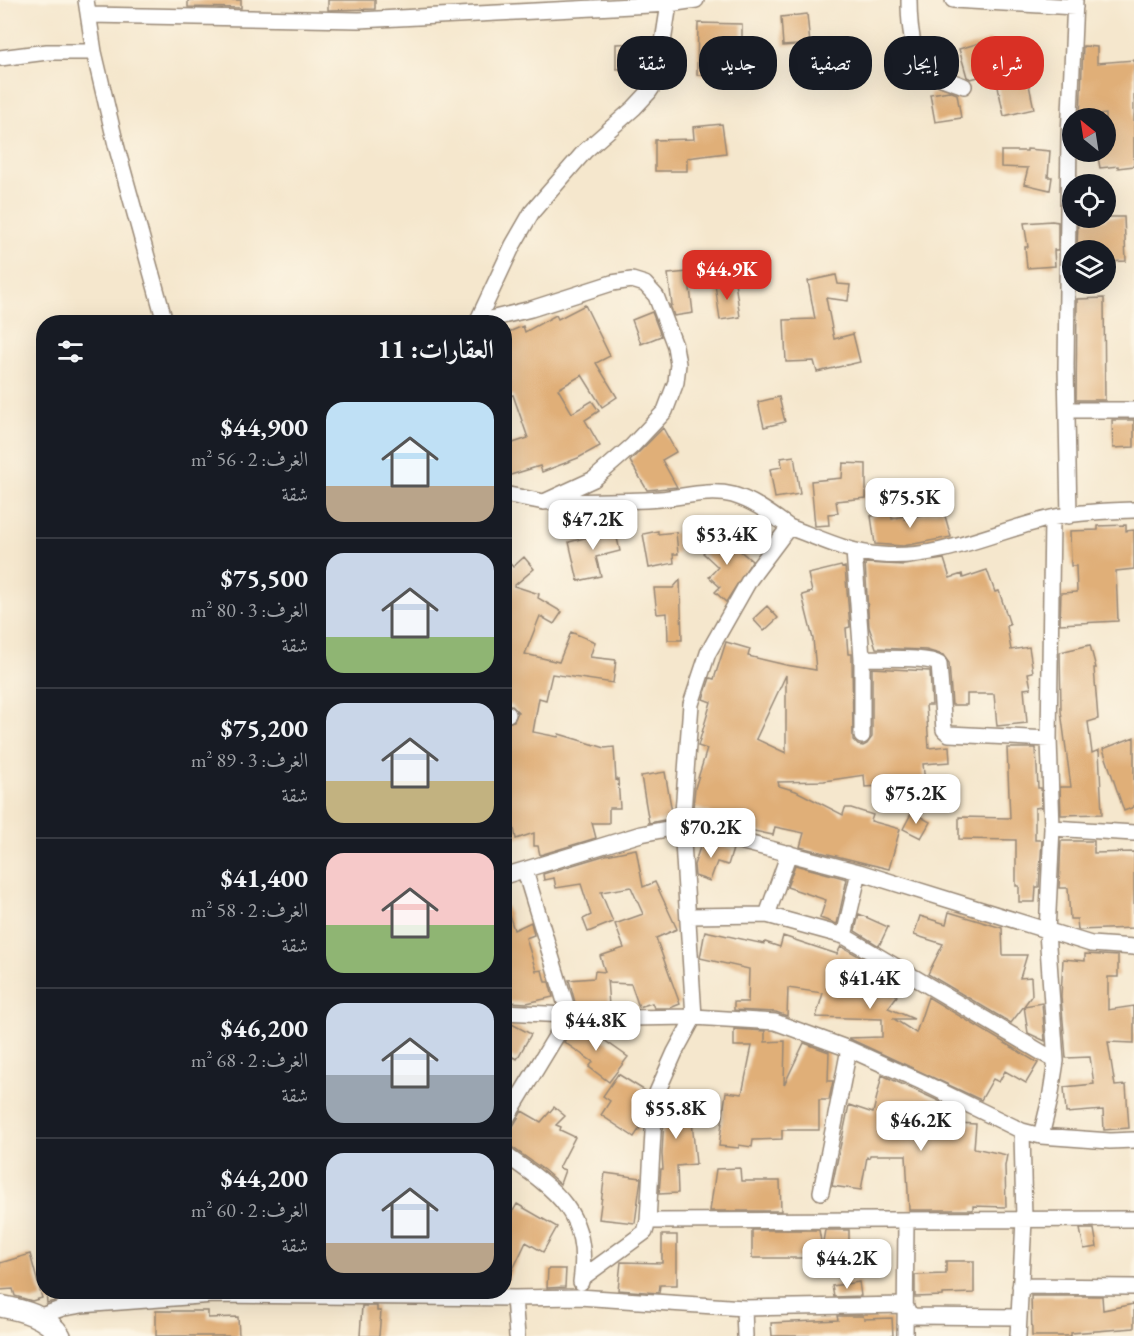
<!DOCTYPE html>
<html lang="ar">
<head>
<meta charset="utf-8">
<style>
  body { margin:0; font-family:"EB Garamond",Amiri,serif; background:#242831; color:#f1f3f6; direction:rtl; height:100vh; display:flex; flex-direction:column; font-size:22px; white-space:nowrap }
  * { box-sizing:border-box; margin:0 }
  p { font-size:20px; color:#9ea1a6 }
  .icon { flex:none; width:33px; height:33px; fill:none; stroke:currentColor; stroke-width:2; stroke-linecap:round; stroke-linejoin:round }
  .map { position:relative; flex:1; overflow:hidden; direction:ltr }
  .details { position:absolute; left:36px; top:315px; width:476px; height:984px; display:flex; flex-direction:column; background:#171b24; border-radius:24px; box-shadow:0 6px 24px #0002; direction:rtl }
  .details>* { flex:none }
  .banner { position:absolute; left:530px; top:36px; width:514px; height:54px; direction:rtl; display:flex; gap:12px }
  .needle { width:39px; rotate:330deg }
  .controls { position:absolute; left:1062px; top:108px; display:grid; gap:12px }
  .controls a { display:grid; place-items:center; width:54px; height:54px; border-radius:50%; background:#171b24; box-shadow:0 6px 24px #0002; font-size:30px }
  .price { position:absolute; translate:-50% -51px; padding:0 14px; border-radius:12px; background:#fff; color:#222; font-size:20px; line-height:39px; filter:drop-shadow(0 2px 3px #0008) }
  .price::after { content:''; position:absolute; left:50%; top:36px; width:18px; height:14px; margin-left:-9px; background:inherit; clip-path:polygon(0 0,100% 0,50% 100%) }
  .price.current { background:#d93025; color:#fff }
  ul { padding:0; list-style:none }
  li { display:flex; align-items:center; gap:18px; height:150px; padding:0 18px }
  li+li { border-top:2px solid #363941 }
  li span { display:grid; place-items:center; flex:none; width:168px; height:120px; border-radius:18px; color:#555 }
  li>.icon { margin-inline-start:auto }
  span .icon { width:72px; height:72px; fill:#fffc; stroke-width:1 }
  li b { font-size:26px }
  h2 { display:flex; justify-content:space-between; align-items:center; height:72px; padding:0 18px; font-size:26px }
  .tag { padding:0 21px; border-radius:24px; background:#171b24; box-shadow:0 6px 24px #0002; font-size:21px; line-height:54px }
  .tag.current { background:#d93025; color:#fff }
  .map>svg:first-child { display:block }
  .building { fill:#e0af78; fill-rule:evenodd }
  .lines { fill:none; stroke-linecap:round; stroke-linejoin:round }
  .minor-casing { stroke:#988876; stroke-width:18 }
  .secondary-casing { stroke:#988876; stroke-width:24 }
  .minor { stroke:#fff; stroke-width:15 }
  .secondary { stroke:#fff; stroke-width:21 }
</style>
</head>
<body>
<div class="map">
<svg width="1134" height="1336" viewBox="0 0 1134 1336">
  <rect width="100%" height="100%" fill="#fcf5e5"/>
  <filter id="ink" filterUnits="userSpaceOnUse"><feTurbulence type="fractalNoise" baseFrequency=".0167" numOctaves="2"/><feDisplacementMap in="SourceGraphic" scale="12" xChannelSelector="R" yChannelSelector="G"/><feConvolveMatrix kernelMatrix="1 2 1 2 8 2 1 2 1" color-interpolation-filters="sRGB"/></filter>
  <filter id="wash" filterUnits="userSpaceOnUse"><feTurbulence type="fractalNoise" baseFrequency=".008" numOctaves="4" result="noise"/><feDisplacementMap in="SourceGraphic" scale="24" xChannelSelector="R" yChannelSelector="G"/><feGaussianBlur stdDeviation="1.35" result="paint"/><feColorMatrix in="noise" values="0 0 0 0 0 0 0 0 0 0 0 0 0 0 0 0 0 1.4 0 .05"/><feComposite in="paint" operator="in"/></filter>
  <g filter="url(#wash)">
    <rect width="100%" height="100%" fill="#f5e7cd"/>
    <g id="blocks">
      <!-- building -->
      <path class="building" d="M188 0H241V8L188 7Z
        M328 0H375V9L328 10Z
        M807 14 810 44 783 46 781 17Z
        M698 23 742 24V68L714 69 713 75H697Z
        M990 40 1000 74 983 79 982 76 971 79 967 77 959 49Z
        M642 43V68L616 69V44Z
        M1083 46 1097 47V63L1134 60V166L1118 168V166L1100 168 1097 152H1106V114L1080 117Z
        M1027 75 1034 109 1004 116 997 82Z
        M949 91 957 94 961 118 935 122 930 94Z
        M722 124 726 153 687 158V171H655V140L694 139 693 127Z
        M1027 149 1050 151 1048 177H1052L1050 190 1024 184 1028 168 1001 167V151H1027Z
        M1106 217H1124L1126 261 1106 262V250H1077L1078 221 1106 220Z
        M1052 221 1058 222V250H1054L1055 266 1027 268 1025 247H1028L1024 223Z
        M688 272 693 313 674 316 670 305H672L668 274Z
        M836 275 838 284 850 285 848 301 826 298 834 339 853 334 860 362 817 372 814 361 786 362 784 320 815 319 808 281Z
        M735 282 740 317 720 320 715 284Z
        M1104 298 1105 400H1076L1077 299Z
        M585 305 610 356 596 363 617 397 602 407 582 375 558 389 572 413 592 401 599 411 585 420 600 446 578 458 542 472 540 466 504 477V446L528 438 513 395 504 397V334L523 326 525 332 556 315 558 319Z
        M652 312 661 336 641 344 632 320Z
        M779 397 785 422 764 427 758 402Z
        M1112 420H1134V447L1113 448Z
        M663 428 676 452 662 460 677 487 647 490 630 461Z
        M794 456 800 494 775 498 770 469 782 467 781 458Z
        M843 463 866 464V498L836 501 838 513 828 514 829 525 815 526 811 481 842 478Z
        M943 509 951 537 903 546 875 544 871 516 891 513 892 519 904 516 905 519Z
        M614 525 620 551 596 557 601 576 578 581 569 542 592 536 591 530Z
        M1126 525V531L1134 530V569L1116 571 1118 621 1060 624 1061 593 1077 592 1076 566H1071L1070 531 1098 530V526Z
        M658 531V534L676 532 678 554H673L674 563 649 568 643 534Z
        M720 534 752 561 726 602 715 592 720 587 709 577 718 567 703 553Z
        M504 557 513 567 524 557 534 569 514 586 539 594 538 598 562 612 554 624 540 616 525 654 559 662 571 632 595 642 590 657 616 660 613 683 552 674 546 700 539 698 533 732 558 737 559 734 605 748 614 747 616 780 618 779 620 808H609V823H592L596 838 540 855 538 846H534V833L516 839 504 778V724L514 721 518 712 511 705H504Z
        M944 559 950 578 962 574 963 578 987 570 995 592 999 591 1010 625 1007 626 1011 650 1029 647 1033 672 1028 673 1031 688 1024 689 1027 723 997 726 994 694H967V705H952L949 663 943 655 926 650 876 648 869 627 865 563 904 565Z
        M841 566 842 568 845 567 850 627 846 628 848 654H852V658L853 740 858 745 863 746 867 744 872 737V668L930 671 932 705H926L929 748 949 746 950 762 923 764 925 783 865 787 864 775 824 781 778 782 779 786 796 791 843 815 845 808H851L873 815 871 821 900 829 889 869 800 847 804 833 775 827 773 835 740 828 739 831 708 823 711 813 693 807 695 788 707 749 698 746 711 702 703 699 710 678 714 679 726 642 750 649 748 656 786 665 816 670 813 639 802 595 812 592 808 574ZM786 675V753L756 739Z
        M680 580 682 640H668L667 613 657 614 654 588H673Z
        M767 606 778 618 764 631 753 619Z
        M1090 645 1096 668H1094L1098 719 1088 722 1092 753 1099 750 1102 814 1061 815 1060 787H1071L1061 711 1060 652Z
        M1134 737V807L1124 811 1103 749Z
        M1007 748H1036L1038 788H1041L1042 807 1035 808V840H1042L1039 887H1036L1035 902H1019V886H1016V840L959 839V817L1010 818Z
        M665 772 672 812H668L669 819 649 823 641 776Z
        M912 812 930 822 921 838 903 829Z
        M702 841 733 849 728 865 717 862 710 881 695 876 694 865Z
        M1061 841H1094V853L1134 852V928L1078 930 1077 919H1070L1068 888H1059Z
        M636 849 643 887 655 882 677 929 656 938 680 1004 670 1008H654L652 1003 639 1007 631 984 609 983 607 979 609 1006H576L569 980 594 978 595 971 605 972 600 956 624 948 615 924 643 914 631 887 601 892 613 922 588 932 583 919 591 915 581 884 556 888 554 878 544 880 543 874 606 855Z
        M795 865 847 879 837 924 820 918 826 900 787 887Z
        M504 906H506L514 930 531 922 534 935 526 938 536 971 542 970 545 982H549L553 997 527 1003 509 1002 504 981Z
        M949 912 1002 928 1003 955H1027L1020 978 1031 977 1032 995 1024 1006 1042 1003 1045 1041 1028 1033 1024 1006 1011 1023 928 974 943 944 914 935 920 916 946 924Z
        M859 914 888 927 879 946 855 931Z
        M705 931 764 944 765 942 780 947 783 936 837 954 841 946 871 963 870 967 897 996 888 1008 914 1019H894L916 1033 928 997 1038 1063 1026 1083 1005 1071 999 1082 993 1079 981 1100 848 1038 882 1037V1019L816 1017 823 993 788 988 787 1016 776 1012 734 1010V1002H748L749 969 700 958Z
        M1085 954 1118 956V977H1108V1010L1134 1006V1043L1108 1042 1115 1086 1126 1085 1129 1128 1104 1130 1103 1110 1066 1113 1064 1087 1094 1084 1090 1057 1066 1058 1061 996 1063 959 1085 961Z
        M504 1022H508L531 1034 517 1059 504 1053Z
        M574 1025 584 1026 628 1057 609 1082 589 1067 593 1062 564 1042Z
        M734 1029 765 1031V1042L785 1041 784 1085 804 1043 829 1052 828 1081H833L829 1100H819V1130H782V1139L753 1140 752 1147 739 1145V1148L719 1146 726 1092 742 1094 752 1046H734Z
        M618 1074 647 1092 644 1122 634 1137 601 1115 610 1101 603 1096Z
        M882 1075 941 1102 936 1122 976 1124 974 1148 1007 1155 1005 1166 1006 1207 973 1206V1210H909L906 1155H870L869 1158 867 1157 861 1190 832 1186 849 1105 873 1113Z
        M667 1093 692 1095 691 1110 696 1164 677 1166 678 1193 659 1194 661 1169H663L662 1154 665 1099Z
        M554 1107 565 1116 556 1125 561 1127 560 1130 575 1137 559 1168 565 1170 560 1184 544 1170 510 1146 504 1144V1132L512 1128 522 1111 541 1122Z
        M740 1168 741 1181H780L781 1211H710L716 1169Z
        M605 1173 641 1178 635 1223 599 1219Z
        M517 1204 557 1227 543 1252 526 1242 504 1288V1227Z
        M1080 1229H1094L1097 1247 1084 1249Z
        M752 1230H819L822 1247 825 1230H849V1258H752Z
        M662 1235H677V1285H660L659 1293 618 1290 621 1262 662 1263Z
        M30 1254 42 1298 32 1301 15 1296 13 1289 0 1290V1263Z
        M946 1261H974V1293L943 1294V1296L915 1297V1275L946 1274Z
        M548 1269H566L565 1287 547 1288Z
        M859 1282 861 1296 834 1297 832 1286Z
        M46 1292H68L69 1297 47 1303Z
        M1031 1296H1102L1103 1310 1134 1304V1328L1071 1333V1336H1032Z
        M362 1306H377V1311H381L379 1336H360Z
        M156 1311H208V1318L238 1317 239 1336H156Z
        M837 1316H863L864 1319 892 1318 893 1336H772L771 1323 838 1320Z"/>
    </g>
  </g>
  <g filter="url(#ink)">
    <use href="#blocks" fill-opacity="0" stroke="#988876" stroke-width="1.5"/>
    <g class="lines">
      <defs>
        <path id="minor" d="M86 0 94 52 116 145 165 322
          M909 0C909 22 911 62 933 74 942 79 954 82 964 86
          M953 0 1075 7
          M89 15 359 20 594 8 669 4 696 0
          M0 58 47 52H94
          M477 322 513 245 532 212 585 151 634 108 649 92 657 80 669 4
          M478 322 531 309 612 283 632 280 645 284 656 296 675 346 678 364 676 382 665 411 632 446 594 479 544 502 504 494
          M1067 410H1134
          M549 502C586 501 623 502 660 499 684 497 709 489 733 495 754 501 772 515 789 527
          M1069 516 1066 367 1069 137 1075 0
          M854 551 862 658
          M504 715 508 714
          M862 736V658C879 659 928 656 939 664L944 730 949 734 1049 739
          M1052 828 1134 833
          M859 872 844 936 1056 1061
          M504 876 641 834 682 826 859 872 1091 944 1134 947
          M767 915 789 853
          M688 916 767 915 844 936
          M504 1012 628 1018 694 1017 775 1022 849 1049 922 1082 1022 1131 1041 1136 1110 1141 1134 1140
          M504 1122 569 1015 525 871
          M1041 1136 1050 1099 1056 1061 1047 932 1052 828 1049 739 1052 518
          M504 1154C556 1190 591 1213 581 1282
          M821 1192 849 1049
          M648 1221 1134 1219
          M582 1278 645 1232 648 1221 655 1097 675 1052 694 1017 682 826 691 704 708 653 750 579 789 527C819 538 849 553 881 555 940 560 995 531 1051 518 1078 512 1107 511 1134 510
          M1020 1286 1134 1287
          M514 1298 517 1336
          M744 1308 745 1336
          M38 1317 63 1308 81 1305 213 1295 514 1298 579 1297 744 1308 905 1305 909 1313 914 1316 1018 1317
          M905 1336 906 1220
          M1018 1336 1024 1220 1022 1131"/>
        <path id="secondary" d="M0 1306C22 1310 47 1316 60 1336"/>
      </defs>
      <!-- minor casing -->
      <use href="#minor" class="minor-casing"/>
      <!-- secondary casing -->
      <use href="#secondary" class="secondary-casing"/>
      <!-- minor -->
      <use href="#minor" class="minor"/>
      <!-- secondary -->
      <use href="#secondary" class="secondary"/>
    </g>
  </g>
</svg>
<div class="controls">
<a><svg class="needle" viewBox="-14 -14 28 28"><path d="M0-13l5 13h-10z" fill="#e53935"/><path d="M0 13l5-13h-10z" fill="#9ea1a6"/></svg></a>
<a><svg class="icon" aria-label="locate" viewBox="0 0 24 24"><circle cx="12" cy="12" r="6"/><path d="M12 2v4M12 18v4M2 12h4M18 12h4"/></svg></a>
<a><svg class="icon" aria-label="layers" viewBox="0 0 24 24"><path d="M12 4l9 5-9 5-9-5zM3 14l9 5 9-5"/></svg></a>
</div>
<b class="price current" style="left:727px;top:301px">$44.9K</b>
<b class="price" style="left:910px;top:529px">$75.5K</b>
<b class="price" style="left:593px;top:551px">$47.2K</b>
<b class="price" style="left:727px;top:566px">$53.4K</b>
<b class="price" style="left:916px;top:825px">$75.2K</b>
<b class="price" style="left:711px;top:859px">$70.2K</b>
<b class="price" style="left:870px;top:1010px">$41.4K</b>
<b class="price" style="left:596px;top:1052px">$44.8K</b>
<b class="price" style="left:676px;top:1140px">$55.8K</b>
<b class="price" style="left:921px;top:1152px">$46.2K</b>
<b class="price" style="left:847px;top:1290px">$44.2K</b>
<div class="banner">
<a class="tag current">شراء</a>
<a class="tag">إيجار</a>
<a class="tag">تصفية</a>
<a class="tag">جديد</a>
<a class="tag">شقة</a>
</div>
<section class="details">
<h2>العقارات: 11<svg class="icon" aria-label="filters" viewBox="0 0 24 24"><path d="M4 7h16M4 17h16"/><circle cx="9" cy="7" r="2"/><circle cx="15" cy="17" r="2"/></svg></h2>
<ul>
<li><span style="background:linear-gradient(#bfe0f5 70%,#b9a48a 0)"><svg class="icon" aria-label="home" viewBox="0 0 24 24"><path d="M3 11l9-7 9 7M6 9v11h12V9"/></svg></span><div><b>$44,900</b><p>الغرف: 2 · 56 m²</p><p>شقة</p></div></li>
<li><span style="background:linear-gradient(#c9d6e8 70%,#8fb573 0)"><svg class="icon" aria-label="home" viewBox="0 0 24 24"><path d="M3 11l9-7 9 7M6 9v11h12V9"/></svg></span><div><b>$75,500</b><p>الغرف: 3 · 80 m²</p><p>شقة</p></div></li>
<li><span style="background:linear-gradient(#c9d6e8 65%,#c2b280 0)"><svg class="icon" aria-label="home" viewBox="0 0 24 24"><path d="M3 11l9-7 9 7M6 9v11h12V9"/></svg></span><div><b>$75,200</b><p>الغرف: 3 · 89 m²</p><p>شقة</p></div></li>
<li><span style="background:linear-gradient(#f6c9c9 60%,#8fb573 0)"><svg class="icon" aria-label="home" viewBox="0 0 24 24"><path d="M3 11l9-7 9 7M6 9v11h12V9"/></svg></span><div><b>$41,400</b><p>الغرف: 2 · 58 m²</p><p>شقة</p></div></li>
<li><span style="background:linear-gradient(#c9d6e8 60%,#9aa5b1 0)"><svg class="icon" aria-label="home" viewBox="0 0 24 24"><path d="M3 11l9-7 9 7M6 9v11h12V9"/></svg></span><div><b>$46,200</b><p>الغرف: 2 · 68 m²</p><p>شقة</p></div></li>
<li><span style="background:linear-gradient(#c9d6e8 75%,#b9a48a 0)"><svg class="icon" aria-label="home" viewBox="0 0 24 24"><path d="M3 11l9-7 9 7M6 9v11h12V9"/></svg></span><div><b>$44,200</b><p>الغرف: 2 · 60 m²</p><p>شقة</p></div></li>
</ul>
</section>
</div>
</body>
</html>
